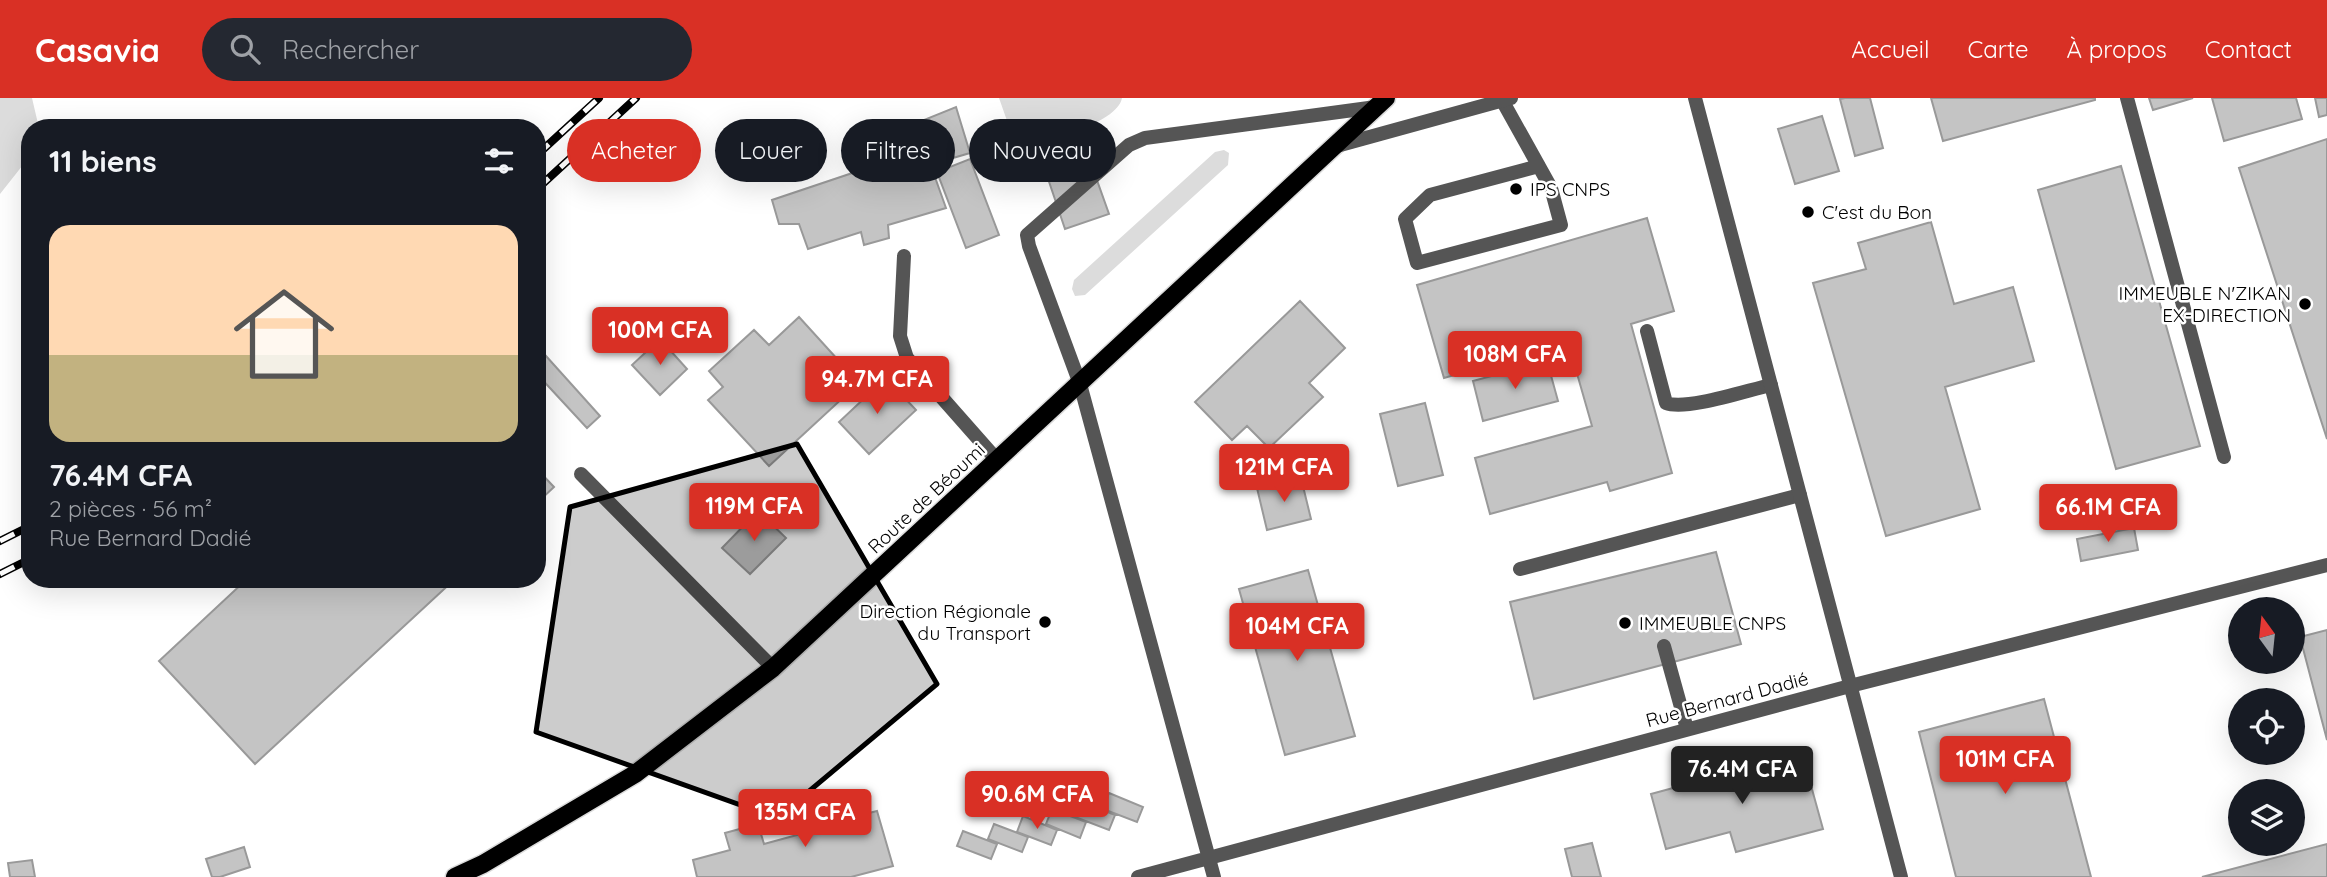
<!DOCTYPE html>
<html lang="fr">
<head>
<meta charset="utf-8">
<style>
  body { margin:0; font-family:Quicksand,sans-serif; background:#242831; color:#f1f3f6; height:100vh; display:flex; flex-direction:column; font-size:26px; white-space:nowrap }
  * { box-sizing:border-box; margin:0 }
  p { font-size:23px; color:#9ea1a6 }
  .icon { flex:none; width:38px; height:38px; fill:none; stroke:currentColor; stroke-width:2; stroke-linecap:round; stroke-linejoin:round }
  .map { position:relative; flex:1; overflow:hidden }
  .details { position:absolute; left:21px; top:21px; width:525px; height:469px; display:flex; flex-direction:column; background:#171b24; border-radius:28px; box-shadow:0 7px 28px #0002 }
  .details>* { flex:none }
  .top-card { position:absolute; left:567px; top:21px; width:665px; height:63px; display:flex; gap:14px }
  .needle { width:46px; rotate:345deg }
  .fabs { position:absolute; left:2228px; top:499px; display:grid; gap:14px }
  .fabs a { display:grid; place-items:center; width:77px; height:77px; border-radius:50%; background:#171b24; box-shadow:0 7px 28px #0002; font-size:35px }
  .price { position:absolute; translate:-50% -60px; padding:0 16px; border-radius:7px; background:#d93025; color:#fff; font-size:23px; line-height:46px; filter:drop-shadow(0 2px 4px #0008) }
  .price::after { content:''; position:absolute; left:50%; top:42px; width:21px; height:16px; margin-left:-10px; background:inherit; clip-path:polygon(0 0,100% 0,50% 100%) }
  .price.current { background:#222; color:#fff }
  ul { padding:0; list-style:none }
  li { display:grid; align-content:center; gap:14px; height:371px; padding:0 28px }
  li span { display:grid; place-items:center; height:217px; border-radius:21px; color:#555 }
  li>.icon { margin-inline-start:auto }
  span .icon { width:126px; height:126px; fill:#fffc; stroke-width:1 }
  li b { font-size:30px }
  h2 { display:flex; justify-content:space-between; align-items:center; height:84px; padding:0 28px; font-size:30px }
  .chip { padding:0 24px; border-radius:32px; background:#171b24; box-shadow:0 7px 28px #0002; font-size:24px; line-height:63px }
  .chip.current { background:#d93025; color:#fff }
  header { display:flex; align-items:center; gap:42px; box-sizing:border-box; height:98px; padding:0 35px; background:#d93025; color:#fff }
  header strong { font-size:33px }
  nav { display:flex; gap:38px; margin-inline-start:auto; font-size:24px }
  .search { width:490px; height:63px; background:#242831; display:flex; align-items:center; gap:18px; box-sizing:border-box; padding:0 24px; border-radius:38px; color:#9ea1a6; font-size:26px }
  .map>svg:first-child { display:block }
  .green { fill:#dcdcdc }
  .building { fill:#c4c4c4; stroke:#999; stroke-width:2 }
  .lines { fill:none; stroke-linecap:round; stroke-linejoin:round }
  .primary-casing { stroke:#dbdbdb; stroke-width:21 }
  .service { stroke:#555; stroke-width:14 }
  .minor { stroke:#555; stroke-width:14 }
  .primary { stroke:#000; stroke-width:18 }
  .rail-casing { stroke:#000; stroke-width:8 }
  .rail { stroke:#fff; stroke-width:5; stroke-dasharray:16; stroke-linecap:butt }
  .marked { fill:#000; fill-opacity:0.2; stroke:#000; stroke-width:5; stroke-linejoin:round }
  .poi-dot { fill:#000; stroke:#fff; stroke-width:2.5 }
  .labels { text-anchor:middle; stroke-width:5; stroke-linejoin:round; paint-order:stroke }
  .poi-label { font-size:19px; fill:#000; stroke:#fff; text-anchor:start }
  .street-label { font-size:19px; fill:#000; stroke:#fff }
</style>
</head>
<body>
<header>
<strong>Casavia</strong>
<div class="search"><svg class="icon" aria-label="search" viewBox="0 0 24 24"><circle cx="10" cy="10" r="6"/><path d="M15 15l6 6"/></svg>Rechercher</div>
<nav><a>Accueil</a><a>Carte</a><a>À propos</a><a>Contact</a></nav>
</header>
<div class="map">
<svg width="2327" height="779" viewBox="0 0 2327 779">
  <rect width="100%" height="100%" fill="#fff"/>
  <!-- green -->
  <path class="green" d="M0 0H32L39 30H30V58L0 96Z
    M999 0H1122C1117 27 1041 43 1017 51Z
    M1224 52 1229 55 1228 67 1085 197 1075 198 1072 191 1074 182 1215 54Z"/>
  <!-- building -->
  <path class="building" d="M1845 0H1870L1883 50 1855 58 1840 1Z
    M1931 0H2095V2L1943 43Z
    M2149 0H2193L2153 12Z
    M2212 0H2296L2302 21 2224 43Z
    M2315 0H2327V17L2319 19Z
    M956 9 970 55 936 65 929 39 921 40 946 110 888 127 889 140 864 147 861 134 808 151 799 126H779L772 102 909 56 904 30Z
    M1822 18 1839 73 1795 86 1778 31Z
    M2327 41V341L2239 70Z
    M1083 43 1109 116 1065 131 1040 57Z
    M970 61 999 137 966 150 937 74Z
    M2121 68 2200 348 2116 371 2038 92Z
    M1647 120 1674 213 1631 226 1672 375 1610 393 1607 384 1490 416 1475 360 1592 328 1568 244 1444 280 1417 187Z
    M1931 124 1954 206 2013 189 2034 263 1945 289 1980 411 1886 438 1813 185 1866 171 1858 145Z
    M1300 203 1345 250 1309 285 1323 299 1269 350 1247 328 1232 342 1195 304Z
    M799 219 859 285 769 368 708 302 723 289 709 273 754 232 769 247Z
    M660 241 687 271 660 297 632 267Z
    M537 248 600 318 587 330 537 276Z
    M1547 263 1558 303 1483 323 1473 283Z
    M886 280 916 312 869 356 839 324Z
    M1425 305 1443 377 1398 388 1380 316Z
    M537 371 554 389 537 405Z
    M1301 380 1311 421 1267 432 1257 390Z
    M758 413 786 440 750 476 722 450Z
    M2134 430 2138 452 2081 463 2077 441Z
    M1716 454 1741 546 1534 601 1510 504Z
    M1308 472 1355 638 1285 657 1239 491Z
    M247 481H455L255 666 159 563Z
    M2327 532V642L2300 539Z
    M2044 601 2091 779H1956L1919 634Z
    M1802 655 1823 731 1736 754 1730 734 1666 751 1651 696Z
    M1109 695 1143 709 1137 724 1103 711Z
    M839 701 845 721 877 713 893 768 851 779H697L693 762 730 752 725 735 758 726 764 746 808 734 802 711Z
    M1081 703 1115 717 1109 732 1075 719Z
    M1052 711 1086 724 1080 740 1046 726Z
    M1023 718 1057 732 1051 747 1017 734Z
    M994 726 1028 739 1022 754 988 741Z
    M963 733 997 746 991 761 957 748Z
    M1592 745 1601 779H1572L1565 751Z
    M2327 746V779H2202Z
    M244 749 250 769 220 779H212L206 761Z
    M32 762 35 779H10L8 765Z"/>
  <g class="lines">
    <defs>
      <path id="primary" d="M455 779 483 766 635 676 773 570 1386 0"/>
    </defs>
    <!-- primary casing -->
    <use href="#primary" class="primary-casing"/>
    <!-- service -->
    <path class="service" d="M2127 0 2224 359
      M1502 2 1551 90 1561 127 1417 165 1405 121 1430 97 1539 68
      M904 158 900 238 907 260 997 362
      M1647 233 1666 305C1686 313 1748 292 1771 287
      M1080 286 1029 148 1027 137 1129 47 1145 40 1376 9
      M581 376 773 570
      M1520 471 1800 397
      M1664 548 1687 631"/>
    <!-- minor -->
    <path class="minor" d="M1695 0 1901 779
      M1333 49 1511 0
      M1080 286 1214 779
      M1138 779 1850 588 2327 467"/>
    <!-- primary -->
    <use href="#primary" class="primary"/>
    <defs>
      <path id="rail" d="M537 57 599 0
        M537 91 636 0
        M0 443 30 428
        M0 476 30 461"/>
    </defs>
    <!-- rail casing -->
    <use href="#rail" class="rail-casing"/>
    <!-- rail -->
    <use href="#rail" class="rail"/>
  </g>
  <!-- marked area -->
  <path class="marked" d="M797 346 937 586 777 720 536 634 570 409Z"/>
  <!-- markers -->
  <g class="poi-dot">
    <circle cx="1516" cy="91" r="7"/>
    <circle cx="1808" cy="114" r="7"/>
    <circle cx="2305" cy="206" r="7"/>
    <circle cx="1045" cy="524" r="7"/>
    <circle cx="1625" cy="525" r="7"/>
  </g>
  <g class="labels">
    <!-- poi labels -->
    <g class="poi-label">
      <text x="1530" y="98">IPS CNPS</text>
      <text x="1822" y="121">C'est du Bon</text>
      <text x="2291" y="202" text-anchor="end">IMMEUBLE N'ZIKAN<tspan x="2291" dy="22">EX-DIRECTION</tspan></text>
      <text x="1031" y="520" text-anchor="end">Direction Régionale<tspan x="1031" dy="22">du Transport</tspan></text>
      <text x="1639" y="532">IMMEUBLE CNPS</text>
    </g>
    <!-- street labels -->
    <g class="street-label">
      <text transform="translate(926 400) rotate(-43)" y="7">Route de Béoumi</text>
      <text transform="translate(1727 601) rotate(-15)" y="7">Rue Bernard Dadié</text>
    </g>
  </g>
</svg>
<div class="fabs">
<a><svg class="needle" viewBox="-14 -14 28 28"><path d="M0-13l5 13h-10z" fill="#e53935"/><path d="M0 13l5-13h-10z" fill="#9ea1a6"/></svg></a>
<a><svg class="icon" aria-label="locate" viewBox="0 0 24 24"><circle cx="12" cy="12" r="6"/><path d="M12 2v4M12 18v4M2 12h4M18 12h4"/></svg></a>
<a><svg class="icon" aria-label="layers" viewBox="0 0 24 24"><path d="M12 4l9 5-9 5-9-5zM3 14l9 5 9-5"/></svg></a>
</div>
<b class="price" style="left:660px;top:269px">100M CFA</b>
<b class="price" style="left:1515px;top:293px">108M CFA</b>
<b class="price" style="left:877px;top:318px">94.7M CFA</b>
<b class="price" style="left:1284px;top:406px">121M CFA</b>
<b class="price" style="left:754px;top:445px">119M CFA</b>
<b class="price" style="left:2108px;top:446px">66.1M CFA</b>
<b class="price" style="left:1297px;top:565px">104M CFA</b>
<b class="price" style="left:2005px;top:698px">101M CFA</b>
<b class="price current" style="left:1742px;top:708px">76.4M CFA</b>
<b class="price" style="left:1037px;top:733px">90.6M CFA</b>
<b class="price" style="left:805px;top:751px">135M CFA</b>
<div class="top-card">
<a class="chip current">Acheter</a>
<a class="chip">Louer</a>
<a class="chip">Filtres</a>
<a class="chip">Nouveau</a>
</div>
<section class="details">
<h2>11 biens<svg class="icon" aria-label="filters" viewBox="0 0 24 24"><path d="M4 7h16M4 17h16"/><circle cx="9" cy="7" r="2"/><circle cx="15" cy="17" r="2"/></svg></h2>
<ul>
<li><span style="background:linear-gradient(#ffd9b3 60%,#c2b280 0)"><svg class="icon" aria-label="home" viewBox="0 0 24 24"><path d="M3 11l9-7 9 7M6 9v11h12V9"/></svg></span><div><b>76.4M CFA</b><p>2 pièces · 56 m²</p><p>Rue Bernard Dadié</p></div></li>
</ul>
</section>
</div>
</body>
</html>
